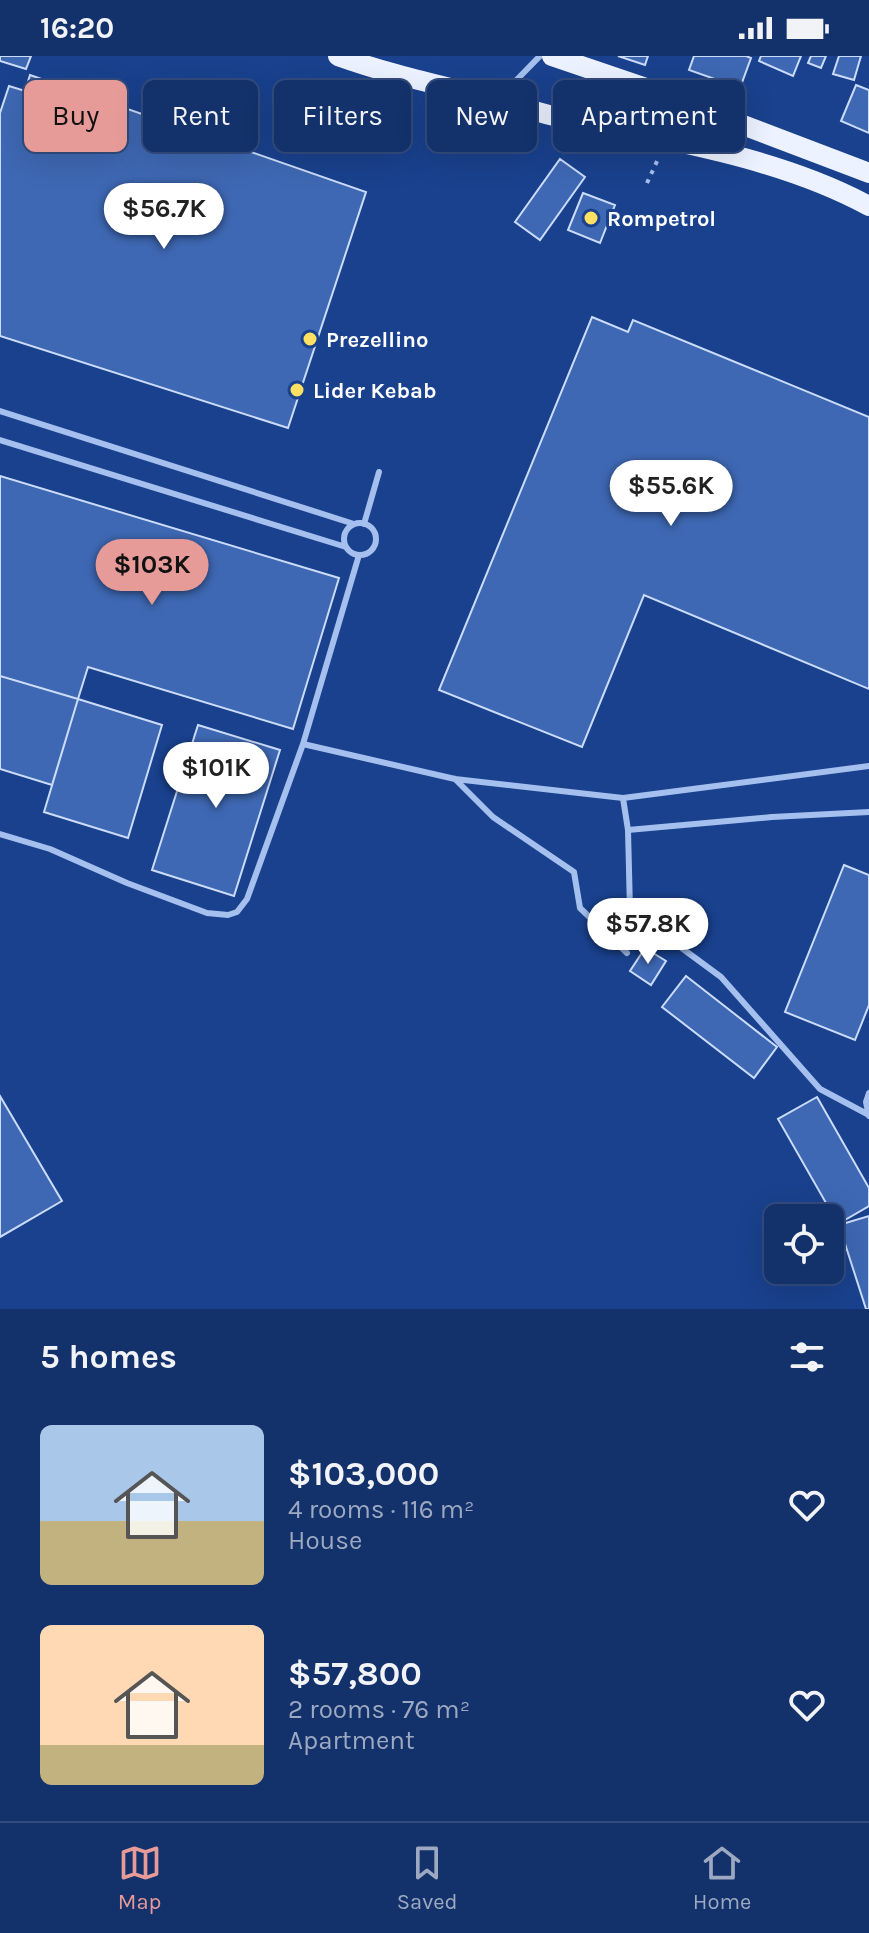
<!DOCTYPE html>
<html lang="en">
<head>
<meta charset="utf-8">
<style>
  body { margin:0; font-family:Karla,sans-serif; background:#203d72; color:#f1f3f6; height:100vh; display:flex; flex-direction:column; font-size:30px; white-space:nowrap }
  * { box-sizing:border-box; margin:0 }
  p { font-size:26px; color:#9da9c1 }
  .icon { flex:none; width:44px; height:44px; fill:none; stroke:currentColor; stroke-width:2; stroke-linecap:round; stroke-linejoin:round }
  .map { position:relative; height:1253px; overflow:hidden }
  .panel { display:flex; flex-direction:column; background:#13316a; flex:1 }
  .panel>* { flex:none }
  .banner { position:absolute; left:24px; top:24px; width:822px; height:72px; display:flex; gap:16px }
  .fabs { position:absolute; left:764px; top:1148px; display:grid; gap:16px }
  .fabs a { display:grid; place-items:center; width:80px; height:80px; border-radius:12px; background:#13316a; box-shadow:0 8px 32px #0002,0 0 0 2px #324c7e; font-size:40px }
  .price { position:absolute; translate:-50% -68px; padding:0 18px; border-radius:28px; background:#fff; color:#222; font-size:26px; line-height:52px; filter:drop-shadow(0 2px 4px #0008) }
  .price::after { content:''; position:absolute; left:50%; top:48px; width:24px; height:18px; margin-left:-12px; background:inherit; clip-path:polygon(0 0,100% 0,50% 100%) }
  .price.current { background:#e69b98; color:#111 }
  ul { padding:0; list-style:none }
  li { display:flex; align-items:center; gap:24px; height:200px; padding:0 40px }
  li span { display:grid; place-items:center; flex:none; width:224px; height:160px; border-radius:12px; color:#555 }
  li>.icon { margin-inline-start:auto }
  span .icon { width:96px; height:96px; fill:#fffc; stroke-width:1 }
  li b { font-size:34px }
  h2 { display:flex; justify-content:space-between; align-items:center; height:96px; padding:0 40px; font-size:34px }
  .tag { padding:0 28px; border-radius:12px; background:#13316a; box-shadow:0 8px 32px #0002,0 0 0 2px #324c7e; font-size:28px; line-height:72px }
  .tag.current { background:#e69b98; color:#111 }
  .status { display:flex; justify-content:space-between; align-items:center; height:56px; padding:0 40px; background:#13316a; direction:ltr }
  .status svg { height:22px; fill:currentColor }
  .dock { display:flex; justify-content:space-around; align-items:center; height:112px; border-top:2px solid #324c7e; background:#13316a; font-size:22px; color:#9da9c1 }
  .dock a { display:grid; justify-items:center; gap:4px }
  .dock .current { color:#e69b98 }
  .map>svg:first-child { display:block }
  .building { fill:#3e68b3; stroke:#cbdcfa; stroke-width:2 }
  .lines { fill:none; stroke-linecap:round; stroke-linejoin:round }
  .path { stroke:#a5c0ee; stroke-width:4; stroke-dasharray:4 6; stroke-linecap:butt }
  .service { stroke:#a5c0ee; stroke-width:6 }
  .primary { stroke:#ecf2ff; stroke-width:20 }
  .poi-dot { fill:#ffe062; stroke:#19418d; stroke-width:3 }
  .labels { text-anchor:middle; stroke-width:6; stroke-linejoin:round; paint-order:stroke }
  .poi-label { font-size:22px; font-weight:bold; fill:#fff; stroke:#19418d; text-anchor:start }
</style>
</head>
<body>
<div class="status"><b>16:20</b><svg viewBox="0 0 49 12"><path d="M0 12V9h3v3zM5 12V6h3v6zM10 12V3h3v9zM15 12V0h3v12zM26 1h20v11H26zM47 4h2v5h-2z"/></svg></div>
<div class="map">
<svg width="869" height="1253" viewBox="0 0 869 1253">
  <rect width="100%" height="100%" fill="#19418d"/>
  <!-- building -->
  <path class="building" d="M0 0H31L26 13 0 5Z
    M618 0H648L645 9Z
    M694 0H746L751 2 740 32 689 14Z
    M761 0H801L793 20 759 5Z
    M811 0H826L821 12 808 7Z
    M839 0H861L854 24 833 18Z
    M30 19 366 136 288 372 0 280V57L9 30 25 35Z
    M856 29 869 34V77L841 65Z
    M560 103 585 121 540 184 515 166Z
    M583 137 615 149 600 187 568 174Z
    M592 261 628 276 633 264 869 361V633L644 539 582 691 439 634Z
    M0 420 339 522 293 673 88 611 78 643 0 620Z
    M0 620 78 643 52 729 0 713Z
    M78 643 162 669 128 782 44 756Z
    M198 669 280 694 234 840 152 814Z
    M844 809 869 819V949L855 984 785 956Z
    M645 892 666 905 651 929 630 915Z
    M686 920 777 991 754 1022 662 951Z
    M0 1040 62 1145 0 1181Z
    M817 1041 869 1132V1150L838 1168 778 1063Z
    M869 1160V1253H866L839 1169Z"/>
  <g class="lines">
    <!-- path -->
    <path class="path" d="M438 81 454 60
      M647 127 659 101"/>
    <!-- service -->
    <path class="service" d="M500 41 540 0
      M0 355 354 468
      M0 384 346 491
      M344 483a16 16 0 1 1 32 0a16 16 0 1 1-32 0Z
      M364 468 379 416
      M303 688 455 723 623 742 869 710
      M455 723 493 761 574 816 580 852 627 897
      M623 742 628 774
      M869 756 772 761 628 774 630 854 721 921 820 1033 869 1059
      M0 778 50 793 127 827 207 857 228 859 237 856 247 843 303 688 359 499
      M869 1037 866 1046 869 1060"/>
    <!-- primary -->
    <path class="primary" d="M338 0C388 18 439 29 490 42 516 49 541 58 567 63 666 84 779 101 869 150
      M552 0 646 32 869 117"/>
  </g>
  <!-- markers -->
  <g class="poi-dot">
    <circle cx="591" cy="162" r="8"/>
    <circle cx="310" cy="283" r="8"/>
    <circle cx="297" cy="334" r="8"/>
  </g>
  <g class="labels">
    <!-- poi labels -->
    <g class="poi-label">
      <text x="607" y="170">Rompetrol</text>
      <text x="326" y="291">Prezellino</text>
      <text x="313" y="342">Lider Kebab</text>
    </g>
  </g>
</svg>
<div class="fabs">
<a><svg class="icon" aria-label="locate" viewBox="0 0 24 24"><circle cx="12" cy="12" r="6"/><path d="M12 2v4M12 18v4M2 12h4M18 12h4"/></svg></a>
</div>
<b class="price" style="left:164px;top:195px">$56.7K</b>
<b class="price" style="left:671px;top:472px">$55.6K</b>
<b class="price current" style="left:152px;top:551px">$103K</b>
<b class="price" style="left:216px;top:754px">$101K</b>
<b class="price" style="left:648px;top:910px">$57.8K</b>
<div class="banner">
<a class="tag current">Buy</a>
<a class="tag">Rent</a>
<a class="tag">Filters</a>
<a class="tag">New</a>
<a class="tag">Apartment</a>
</div>
</div>
<section class="panel">
<h2>5 homes<svg class="icon" aria-label="filters" viewBox="0 0 24 24"><path d="M4 7h16M4 17h16"/><circle cx="9" cy="7" r="2"/><circle cx="15" cy="17" r="2"/></svg></h2>
<ul>
<li><span style="background:linear-gradient(#a9c7e8 60%,#c2b280 0)"><svg class="icon" aria-label="home" viewBox="0 0 24 24"><path d="M3 11l9-7 9 7M6 9v11h12V9"/></svg></span><div><b>$103,000</b><p>4 rooms · 116 m²</p><p>House</p></div><svg class="icon" aria-label="heart" viewBox="0 0 24 24"><path d="M12 20l-8-8c-3-5 5-10 8-4 3-6 11-1 8 4z"/></svg></li>
<li><span style="background:linear-gradient(#ffd9b3 75%,#c2b280 0)"><svg class="icon" aria-label="home" viewBox="0 0 24 24"><path d="M3 11l9-7 9 7M6 9v11h12V9"/></svg></span><div><b>$57,800</b><p>2 rooms · 76 m²</p><p>Apartment</p></div><svg class="icon" aria-label="heart" viewBox="0 0 24 24"><path d="M12 20l-8-8c-3-5 5-10 8-4 3-6 11-1 8 4z"/></svg></li>
</ul>
</section>
<nav class="dock">
<a class="current"><svg class="icon" aria-label="map" viewBox="0 0 24 24"><path d="M3 6l6-2 6 2 6-2v14l-6 2-6-2-6 2zM9 4v14M15 6v14"/></svg>Map</a>
<a><svg class="icon" aria-label="saved" viewBox="0 0 24 24"><path d="M7 4h10v16l-5-4-5 4z"/></svg>Saved</a>
<a><svg class="icon" aria-label="home" viewBox="0 0 24 24"><path d="M3 11l9-7 9 7M6 9v11h12V9"/></svg>Home</a>
</nav>
</body>
</html>
